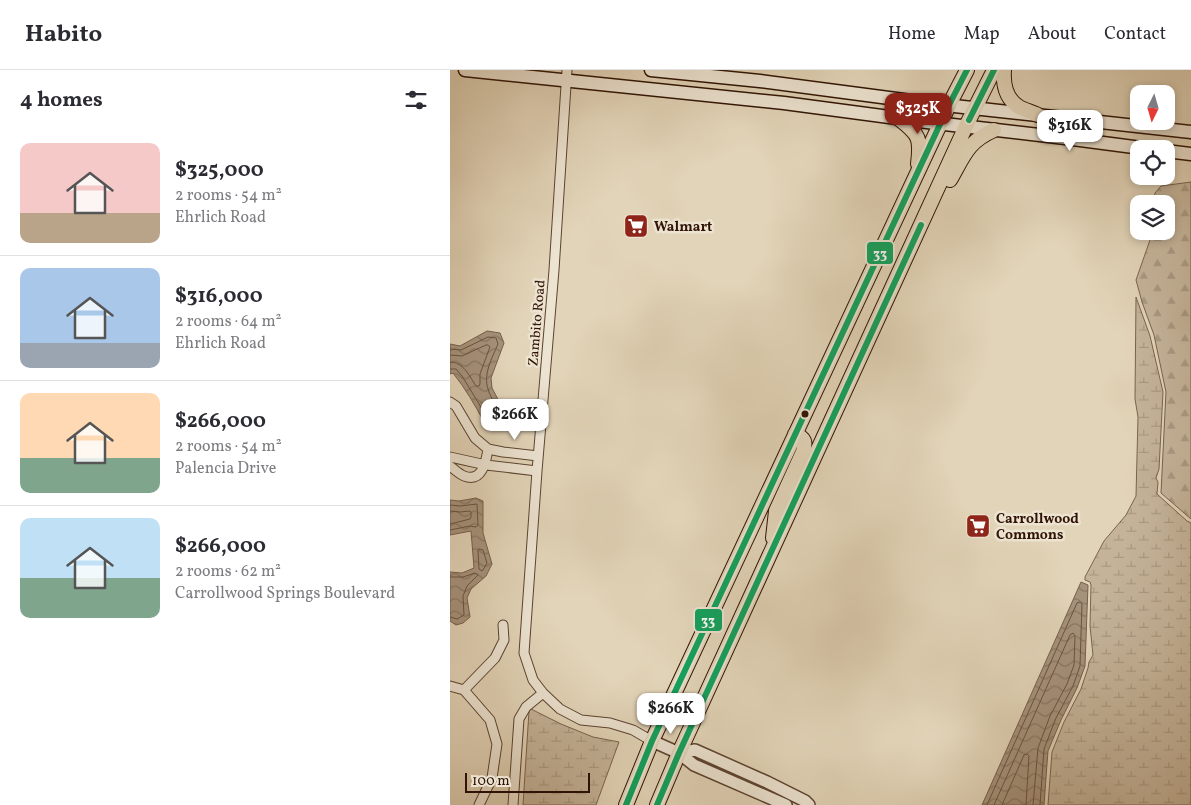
<!DOCTYPE html>
<html lang="en">
<head>
<meta charset="utf-8">
<style>
  body { margin:0; font-family:Vollkorn,serif; background:#f2f2f3; color:#2b2b33; height:100vh; display:flex; flex-direction:column; font-size:19px; white-space:nowrap }
  * { box-sizing:border-box; margin:0 }
  p { font-size:16px; color:#7c7c81 }
  .icon { flex:none; width:28px; height:28px; fill:none; stroke:currentColor; stroke-width:2; stroke-linecap:round; stroke-linejoin:round }
  .map { position:relative; flex:1; overflow:hidden }
  .drawer { display:flex; flex-direction:column; background:#fff; width:450px }
  .drawer>* { flex:none }
  .needle { width:32px; rotate:185deg }
  .fabs { position:absolute; left:680px; top:15px; display:grid; gap:10px }
  .fabs a { display:grid; place-items:center; width:45px; height:45px; border-radius:10px; background:#fff; box-shadow:0 2px 8px #0003; font-size:25px }
  .scale { position:absolute; left:15px; bottom:12px; width:125px; box-sizing:border-box; padding-left:5px; border:2px solid #301304; border-top:0; font-size:14px; line-height:18px; white-space:nowrap; color:#301304; -webkit-text-stroke:4px #ece3d1; paint-order:stroke }
  .price { position:absolute; translate:-50% -42px; padding:0 11px; border-radius:10px; background:#fff; color:#222; font-size:16px; line-height:32px; filter:drop-shadow(0 1px 2px #0008) }
  .price::after { content:''; position:absolute; left:50%; top:30px; width:15px; height:11px; margin-left:-8px; background:inherit; clip-path:polygon(0 0,100% 0,50% 100%) }
  .price.on { background:#8f2418; color:#fff }
  ul { padding:0; list-style:none }
  li { display:flex; align-items:center; gap:15px; height:125px; padding:0 20px }
  li+li { border-top:1px solid #e1e1e2 }
  li span { display:grid; place-items:center; flex:none; width:140px; height:100px; border-radius:10px; color:#555 }
  li>.icon { margin-inline-start:auto }
  span .icon { width:60px; height:60px; fill:#fffc; stroke-width:1 }
  li b { font-size:21px }
  h2 { display:flex; justify-content:space-between; align-items:center; height:60px; padding:0 20px; font-size:21px }
  header { display:flex; align-items:center; gap:30px; box-sizing:border-box; height:70px; padding:0 25px; background:#fff; border-bottom:1px solid #e1e1e2 }
  header strong { font-size:24px }
  nav { display:flex; gap:28px; margin-inline-start:auto; font-size:18px }
  main { display:flex; flex:1; min-height:0 }
  .map>svg:first-child { display:block }
  .forest { fill:url(#forest-firs); stroke:#7a634e }
  .wetland { fill:url(#wetland-marsh); stroke:#7a634e }
  .water { fill:url(#water-waves); stroke:#765f4b }
  .lines { fill:none; stroke-linecap:round; stroke-linejoin:round }
  .shore { stroke:#6a5240; stroke-width:1 }
  .minor-casing { stroke:#5c4331; stroke-width:11 }
  .tertiary-casing { stroke:#5c4331; stroke-width:14 }
  .secondary-casing { stroke:#301304; stroke-width:15 }
  .primary-casing { stroke:#301304; stroke-width:16 }
  .minor { stroke:#ece3d1; stroke-width:9 }
  .tertiary { stroke:#ece3d1; stroke-width:11 }
  .secondary { stroke:#ece3d1; stroke-width:12 }
  .primary { stroke:#e2d4b8; stroke-width:14 }
  .bus-1-casing { stroke:#ece3d1; stroke-width:10 }
  .bus-1 { stroke:#13a15d; stroke-width:6 }
  .bus-dot { fill:#301304; stroke:#ece3d1; stroke-width:2 }
  .labels { text-anchor:middle; stroke-width:5; stroke-linejoin:round; paint-order:stroke }
  .poi-label { font-size:14px; font-weight:bold; fill:#301304; stroke:#ece3d1; text-anchor:start }
  .street-label { font-size:14px; fill:#301304; stroke:#ece3d1 }
  .line-badge { stroke:#ece3d1; stroke-width:2 }
  .badge-label { font-size:14px; text-anchor:middle; font-weight:bold; fill:#fff }
</style>
</head>
<body>
<header>
<strong>Habito</strong>
<nav><a>Home</a><a>Map</a><a>About</a><a>Contact</a></nav>
</header>
<main>
<section class="drawer">
<h2>4 homes<svg class="icon" aria-label="filters" viewBox="0 0 24 24"><path d="M4 7h16M4 17h16"/><circle cx="9" cy="7" r="2"/><circle cx="15" cy="17" r="2"/></svg></h2>
<ul>
<li><span style="background:linear-gradient(#f6c9c9 70%,#b9a48a 0)"><svg class="icon" aria-label="home" viewBox="0 0 24 24"><path d="M3 11l9-7 9 7M6 9v11h12V9"/></svg></span><div><b>$325,000</b><p>2 rooms · 54 m²</p><p>Ehrlich Road</p></div></li>
<li><span style="background:linear-gradient(#a9c7e8 75%,#9aa5b1 0)"><svg class="icon" aria-label="home" viewBox="0 0 24 24"><path d="M3 11l9-7 9 7M6 9v11h12V9"/></svg></span><div><b>$316,000</b><p>2 rooms · 64 m²</p><p>Ehrlich Road</p></div></li>
<li><span style="background:linear-gradient(#ffd9b3 65%,#7fa58c 0)"><svg class="icon" aria-label="home" viewBox="0 0 24 24"><path d="M3 11l9-7 9 7M6 9v11h12V9"/></svg></span><div><b>$266,000</b><p>2 rooms · 54 m²</p><p>Palencia Drive</p></div></li>
<li><span style="background:linear-gradient(#bfe0f5 60%,#7fa58c 0)"><svg class="icon" aria-label="home" viewBox="0 0 24 24"><path d="M3 11l9-7 9 7M6 9v11h12V9"/></svg></span><div><b>$266,000</b><p>2 rooms · 62 m²</p><p>Carrollwood Springs Boulevard</p></div></li>
</ul>
</section>
<div class="map">
<svg width="741" height="735" viewBox="0 0 741 735">
  <defs>
    <pattern id="forest-firs" width="22" height="20" patternUnits="userSpaceOnUse" patternTransform="scale(1.25)"><rect width="22" height="20" fill="#c4b399"/><path d="M5 1l3.5 6h-7zM16 11l3.5 6h-7z" fill="#a99982"/></pattern>
    <pattern id="wetland-marsh" width="20" height="14" patternUnits="userSpaceOnUse" patternTransform="scale(1.25)"><rect width="20" height="14" fill="#c4b399"/><path d="M1 5h8M5 5V1M11 12h8M15 12V8" fill="none" stroke="#a99982"/></pattern>
    <pattern id="water-waves" width="16" height="10" patternUnits="userSpaceOnUse" patternTransform="scale(1.25)"><rect width="16" height="10" fill="#a5927b"/><path d="M0 5q4-4 8 0t8 0" fill="none" stroke="#877663"/></pattern>
  </defs>
  <rect width="100%" height="100%" fill="#e2d4b8"/>
  <filter id="stains"><feTurbulence type="fractalNoise" baseFrequency=".004" numOctaves="4"/><feColorMatrix values="0 0 0 0 .2 0 0 0 0 .09 0 0 0 0 .02 0 0 0 .5 -.17"/></filter>
  <radialGradient id="worn" r=".72"><stop offset=".6" stop-color="#630" stop-opacity="0"/><stop offset="1" stop-color="#630" stop-opacity=".3"/></radialGradient>
  <!-- forest -->
  <path class="forest" d="M741 112V449L711 423 716 322 704 265 692 232 686 210 700 170V161H716V134H703L705 123 711 116Z"/>
  <!-- wetland -->
  <path class="wetland" d="M686 227 700 266 713 322 709 399 706 408 708 412 707 424 737 451 741 453V735H598L602 682 614 652 631 619 638 598 639 592 643 585 640 556 641 515 640 512 635 510V507L654 471 676 445 686 426 688 347 685 329Z
    M81 639 111 654 143 667 169 672 146 735H73L79 641Z"/>
  <!-- water -->
  <path class="water" d="M37 261 50 263 54 273 41 308 42 318 52 337 54 351 47 355 34 352C25 335 15 318 3 303L0 304V274L10 276Z
    M26 428 33 431V463L42 494 36 506 21 519 17 528 20 547 13 553 6 555 0 551V502L12 503 24 498 21 461 0 465V430L9 431Z
    M631 512 638 515 635 596 627 618 611 650 598 681 594 735H532Z"/>
  <g class="lines">
    <!-- shore -->
    <path class="shore" d="M0 279 11 280 38 267 46 268 48 274C42 288 33 304 38 319 41 330 49 337 48 348L45 349 37 347 12 306 6 299H0
      M0 285 12 286 36 275H38L40 277 30 304V314L29 316H26C19 306 14 292 0 292
      M0 435 10 436 27 434 28 455 26 457 20 456 0 460
      M0 441 10 442 20 441 21 442V447L20 449 0 454
      M29 479 33 480 37 493 33 500 32 501 29 499 28 481Z
      M0 507H13L25 503 28 505 17 516 13 526 14 545 7 549 0 547
      M537 735 627 533 630 532 632 534 630 596 623 616 606 648 594 679 590 735
      M544 735 620 565 623 563 625 566 624 595 617 614 600 646 588 678 583 735
      M552 735 574 685 577 684 579 686 576 735"/>
    <defs>
      <path id="minor" d="M117 0 104 200 87 401 74 583 83 610 93 623 110 639 131 650 160 653 183 660 202 671
        M0 332 6 336 25 368 38 379 53 382 88 386
        M0 387 36 395 87 401
        M0 396C4 399 9 404 14 406 32 413 36 392 38 379
        M0 616 14 620 40 650 47 674 42 708 29 735
        M14 620 45 588 54 570 53 555
        M63 735 69 649 76 637 93 623"/>
      <path id="tertiary" d="M202 671 229 683 244 695 336 735
        M229 683 245 680 317 712 355 731 359 735"/>
      <path id="secondary" d="M15 0 334 33 477 52 615 68 699 79
        M201 0 310 11 477 33 741 62
        M716 81 741 84"/>
      <path id="primary" d="M554 0C553 14 556 29 569 37 574 40 582 42 588 45
        M449 49C470 65 471 69 468 94
        M500 110C514 86 517 72 544 60
        M323 468 326 441 353 382C356 372 355 368 345 364
        M176 735 202 671 499 35 517 0
        M207 735 229 683 516 56 544 0"/>
    </defs>
    <!-- minor casing -->
    <use href="#minor" class="minor-casing"/>
    <!-- tertiary casing -->
    <use href="#tertiary" class="tertiary-casing"/>
    <!-- secondary casing -->
    <use href="#secondary" class="secondary-casing"/>
    <!-- primary casing -->
    <use href="#primary" class="primary-casing"/>
    <!-- minor -->
    <use href="#minor" class="minor"/>
    <!-- tertiary -->
    <use href="#tertiary" class="tertiary"/>
    <!-- secondary -->
    <use href="#secondary" class="secondary"/>
    <!-- primary -->
    <use href="#primary" class="primary"/>
    <defs>
      <path id="bus-1" d="M519 50 544 0
        M176 735 202 671 499 35 517 0
        M207 735 229 683 471 155"/>
    </defs>
    <!-- bus-1 casing -->
    <use href="#bus-1" class="bus-1-casing"/>
    <!-- bus-1 -->
    <use href="#bus-1" class="bus-1"/>
  </g>
  <!-- icons -->
  <defs>
    <symbol id="supermarket-square" viewBox="-11 -11 22 22"><rect x="-9" y="-9" width="18" height="18" rx="4" fill="#8f2418" stroke="#ece3d1"/><path d="M-6-5.5h2.5l.6 2H6L4.5 2H-2.5L-4.4-4H-6ZM-1.5 3.2a1.3 1.3 0 1 0 .1 0ZM3 3.2a1.3 1.3 0 1 0 .1 0Z" fill="#fff"/></symbol>
  </defs>
  <g fill-rule="evenodd">
    <use href="#supermarket-square" x="172" y="142" width="28" height="28"/>
    <use href="#supermarket-square" x="514" y="442" width="28" height="28"/>
  </g>
  <!-- markers -->
  <circle class="bus-dot" cx="355" cy="344" r="4.5"/>
  <g class="labels">
    <!-- poi labels -->
    <g class="poi-label">
      <text x="204" y="161">Walmart</text>
      <text x="546" y="453">Carrollwood<tspan x="546" dy="16">Commons</tspan></text>
    </g>
    <!-- street labels -->
    <g class="street-label">
      <text transform="translate(86 253) rotate(-85)" y="5">Zambito Road</text>
    </g>
  </g>
  <g class="line-badge">
    <rect x="416" y="171" width="28" height="24" rx="5" fill="#13a15d"/>
    <rect x="244" y="538" width="29" height="24" rx="5" fill="#13a15d"/>
  </g>
  <g class="badge-label">
    <text x="430" y="188">33</text>
    <text x="258" y="555">33</text>
  </g>
  <rect width="100%" height="100%" filter="url(#stains)"/>
  <rect width="100%" height="100%" fill="url(#worn)"/>
</svg>
<div class="fabs">
<a><svg class="needle" viewBox="-14 -14 28 28"><path d="M0-13l5 13h-10z" fill="#e53935"/><path d="M0 13l5-13h-10z" fill="#7c7c81"/></svg></a>
<a><svg class="icon" aria-label="locate" viewBox="0 0 24 24"><circle cx="12" cy="12" r="6"/><path d="M12 2v4M12 18v4M2 12h4M18 12h4"/></svg></a>
<a><svg class="icon" aria-label="layers" viewBox="0 0 24 24"><path d="M12 4l9 5-9 5-9-5zM3 14l9 5 9-5"/></svg></a>
</div>
<div class="scale">100 m</div>
<b class="price on" style="left:468px;top:65px">$325K</b>
<b class="price" style="left:620px;top:82px">$316K</b>
<b class="price" style="left:65px;top:371px">$266K</b>
<b class="price" style="left:221px;top:665px">$266K</b>
</div>
</main>
</body>
</html>
